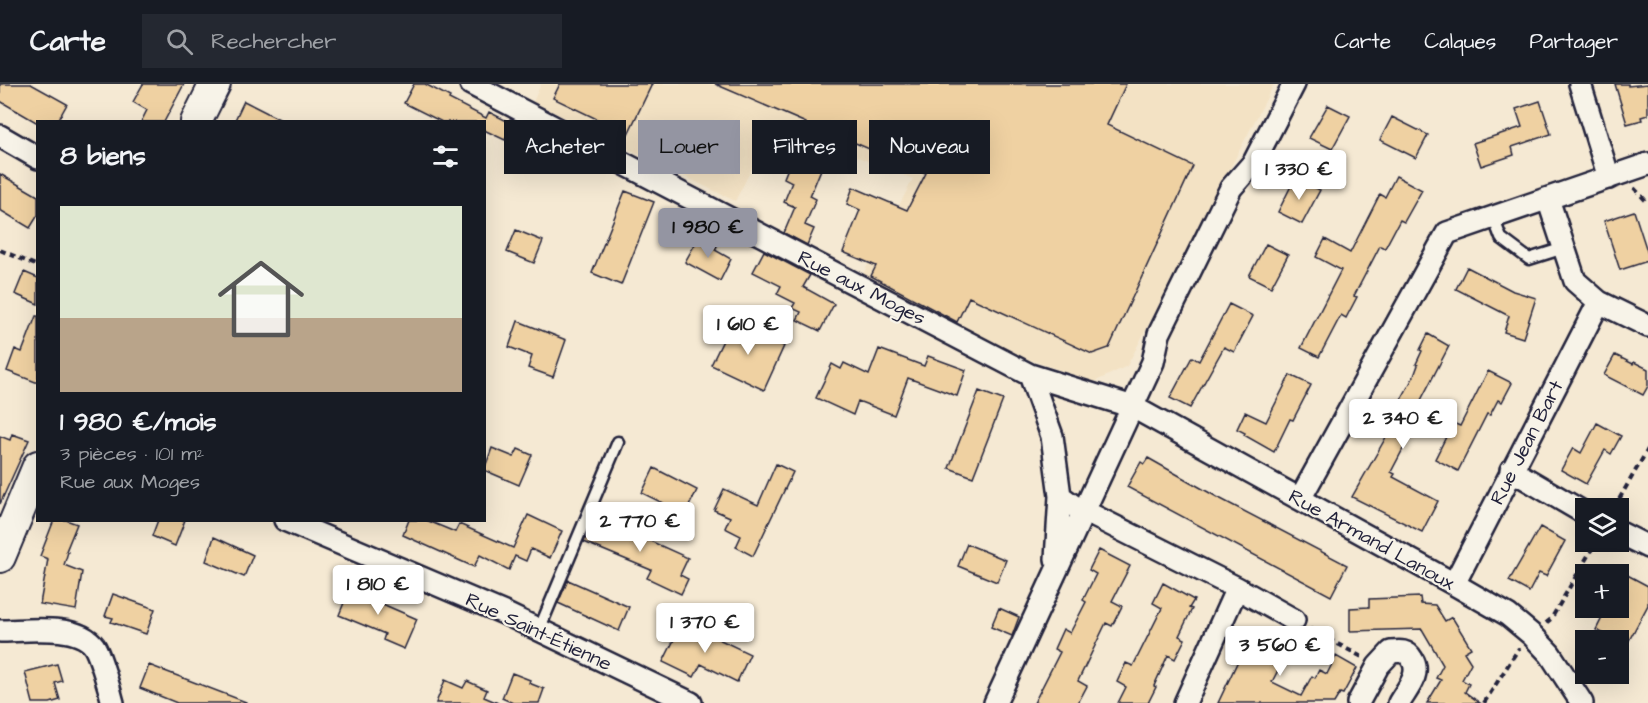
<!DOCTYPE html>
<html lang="fr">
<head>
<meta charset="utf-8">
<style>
  body { margin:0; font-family:"Architects Daughter",sans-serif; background:#242831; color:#f1f3f6; height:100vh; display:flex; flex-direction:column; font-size:22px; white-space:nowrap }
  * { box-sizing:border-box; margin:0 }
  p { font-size:20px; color:#9ea1a6 }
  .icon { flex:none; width:33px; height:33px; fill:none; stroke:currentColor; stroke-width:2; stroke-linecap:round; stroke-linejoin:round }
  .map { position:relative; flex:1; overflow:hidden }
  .sheet { position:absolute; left:36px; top:36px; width:450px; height:402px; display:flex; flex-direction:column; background:#171b24; border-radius:0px; box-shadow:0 6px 24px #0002 }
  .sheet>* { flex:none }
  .hud { position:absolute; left:504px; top:36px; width:570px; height:54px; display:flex; gap:12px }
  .controls { position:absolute; left:1575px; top:414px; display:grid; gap:12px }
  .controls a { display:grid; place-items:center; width:54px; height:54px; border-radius:0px; background:#171b24; box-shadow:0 6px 24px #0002; font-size:30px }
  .price { position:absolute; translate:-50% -51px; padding:0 14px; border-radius:6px; background:#fff; color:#222; font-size:20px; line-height:39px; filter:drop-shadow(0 2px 3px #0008) }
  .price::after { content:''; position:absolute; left:50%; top:36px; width:18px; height:14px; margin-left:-9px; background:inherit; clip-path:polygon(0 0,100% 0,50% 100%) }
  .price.selected { background:#9495a2; color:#111 }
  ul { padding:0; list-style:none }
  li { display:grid; align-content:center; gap:12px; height:318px; padding:0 24px }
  li span { display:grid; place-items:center; height:186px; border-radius:0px; color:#555 }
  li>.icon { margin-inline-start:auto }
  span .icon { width:108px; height:108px; fill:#fffc; stroke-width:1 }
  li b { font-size:26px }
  h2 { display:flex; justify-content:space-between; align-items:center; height:72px; padding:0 24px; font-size:26px }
  .tag { padding:0 21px; border-radius:0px; background:#171b24; box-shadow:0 6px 24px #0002; font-size:21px; line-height:54px }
  .tag.selected { background:#9495a2; color:#111 }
  header { display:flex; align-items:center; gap:36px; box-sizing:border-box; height:84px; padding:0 30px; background:#171b24; border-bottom:2px solid #363941 }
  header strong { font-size:28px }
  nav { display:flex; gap:33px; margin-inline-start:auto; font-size:21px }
  .search { width:420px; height:54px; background:#242831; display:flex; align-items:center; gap:15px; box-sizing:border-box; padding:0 21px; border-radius:0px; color:#9ea1a6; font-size:22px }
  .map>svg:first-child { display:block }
  .built { fill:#f3e2c4 }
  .building { fill:#efd1a2; stroke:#22223b; stroke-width:1.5 }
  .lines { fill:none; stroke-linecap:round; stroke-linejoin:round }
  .lane-casing { stroke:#22223b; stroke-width:15 }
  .street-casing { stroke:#22223b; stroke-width:26 }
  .secondary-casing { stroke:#22223b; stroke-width:34 }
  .path { stroke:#22223b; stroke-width:4; stroke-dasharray:6 4.5; stroke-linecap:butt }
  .lane { stroke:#f7f3e8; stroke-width:10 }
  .street { stroke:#f7f3e8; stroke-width:21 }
  .secondary { stroke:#f7f3e8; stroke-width:30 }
  .labels { text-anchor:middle; stroke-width:4.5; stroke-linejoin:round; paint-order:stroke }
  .street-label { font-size:20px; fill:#22223b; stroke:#f7f3e8 }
</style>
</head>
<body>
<header>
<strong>Carte</strong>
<div class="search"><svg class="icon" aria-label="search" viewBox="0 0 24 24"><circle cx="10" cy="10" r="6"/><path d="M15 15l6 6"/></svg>Rechercher</div>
<nav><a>Carte</a><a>Calques</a><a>Partager</a></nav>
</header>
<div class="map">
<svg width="1648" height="619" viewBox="0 0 1648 619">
  <rect width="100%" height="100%" fill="#f5e9d3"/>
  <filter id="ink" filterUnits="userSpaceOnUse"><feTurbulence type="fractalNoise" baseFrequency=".0167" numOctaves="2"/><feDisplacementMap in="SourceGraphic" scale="12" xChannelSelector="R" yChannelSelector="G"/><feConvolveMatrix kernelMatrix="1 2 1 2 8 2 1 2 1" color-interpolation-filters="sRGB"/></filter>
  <g filter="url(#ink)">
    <!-- built -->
    <path class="built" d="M541 0H1274L1127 282 1094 298 1022 273 862 192 913 95 775 40 735 117 533 18Z"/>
    <!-- building -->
    <path class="building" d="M0 0H31L67 20 57 38H36L0 17Z
      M143 0H184L164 38H141L147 26 133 18Z
      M414 0H425L450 13 449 15 486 34 489 28 513 40 505 56 484 46V38H442L404 19Z
      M560 0H652L628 50 553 14Z
      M715 0H1126L1107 41 1193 82 1109 264 1092 270 969 213 957 238 871 192 876 182 843 168 860 126 847 120 853 103 907 126 926 89 839 52 827 85 822 83 810 112 816 115 805 141 814 145 807 161 784 149 795 123 784 118 792 98 784 94 806 39Z
      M1615 0H1628V2L1648 0V31L1641 33 1642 36 1627 40Z
      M244 17 285 38H234Z
      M1540 17 1551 50 1512 63 1514 71 1481 82 1473 59 1522 43 1516 25Z
      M1328 21 1350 32 1332 65 1309 54Z
      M1392 33 1428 51 1416 74 1380 56Z
      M0 90 38 112V131L30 144 0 126Z
      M1396 92 1422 106 1404 138 1400 136 1385 164 1380 162 1354 212 1357 213 1346 234 1341 231 1319 273 1301 264 1341 186 1316 173 1325 155 1350 169 1380 110 1385 113Z
      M1295 94 1320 106 1302 140 1278 128Z
      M625 107 654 118 621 201 592 189Z
      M1634 127 1648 170V177L1620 186 1604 137Z
      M516 146 543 157 534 179 507 168Z
      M699 153 717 162 715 166 731 175 720 197 685 178Z
      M1266 160 1288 171 1271 203 1249 192Z
      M764 167 810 191 803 203 834 220 820 247 797 236 801 228 792 224 795 219 777 210 781 202 753 188Z
      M1467 183 1513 207 1536 214 1523 254 1504 248 1509 232 1456 205Z
      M24 188 38 194V220L15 210Z
      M1229 220 1253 232 1234 268 1224 263 1190 324 1170 314 1192 273 1199 277Z
      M36 232H38V299L7 287 15 265 22 268Z
      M518 237 566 256 553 293 528 284 532 272 509 263Z
      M732 238 784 262 764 306 711 281Z
      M1428 250 1449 262 1418 322 1424 325 1391 388 1395 390 1393 393 1438 417 1422 448 1352 413 1385 355 1388 347 1385 345 1414 292 1418 281 1416 280 1422 267 1420 266Z
      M879 265 924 282 928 272 966 286 957 312 908 294 894 331 858 317 853 331 816 314 832 280 841 285 844 279 869 291Z
      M1615 271 1633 280 1634 278 1648 285V302L1643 311 1604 291Z
      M1488 287 1512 299 1502 318 1498 316 1490 331 1487 330 1458 387 1435 375 1453 339 1460 342Z
      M1290 291 1311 301 1293 336 1290 335 1274 368 1244 351 1245 349 1237 345 1245 328 1266 338Z
      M979 307 1003 316 973 393 949 384Z
      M1597 339 1621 352 1611 370 1605 366 1586 400 1561 386 1573 364 1581 369Z
      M12 350 29 356 0 420V352L10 356Z
      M492 364 514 373 518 365 532 371 519 401 484 386Z
      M1148 374 1217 413 1347 481 1331 512 1127 403 1141 378 1144 380Z
      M776 380 793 388 753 472 736 463 741 452 725 444 730 433 714 426 724 405 758 421Z
      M654 384 697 406 685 430 642 409Z
      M528 431 562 447 550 474 531 465 526 477 515 472 509 486 480 471 474 483 403 451 409 436H426L455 448 459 440 513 464Z
      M595 432 688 474 680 491 688 495 681 510 647 494 651 486 584 458Z
      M54 436H66L77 440 66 467 68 468 64 481 82 488 76 526 40 520 48 475 40 472Z
      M158 436H185L175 462 152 452Z
      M1540 443 1565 457 1546 492 1539 489 1529 508 1509 497Z
      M214 453 253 471 244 493 206 477Z
      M967 460 1006 476 997 498 958 482Z
      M1099 466 1130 482 1112 517 1122 522 1112 542 1106 539 1078 597 1087 602 1078 619H1034L1060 568 1054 565 1063 545 1070 549 1086 518 1083 516 1096 490 1089 486Z
      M1618 486 1648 502V521L1626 562 1618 558V556L1596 546 1606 526 1618 532Z
      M568 496 629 523 619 547 558 519Z
      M352 499 374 508 371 515 417 535 404 565 383 556 385 550 339 531Z
      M1163 499 1194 516 1189 524 1192 525 1179 552 1185 555 1175 575 1168 571 1154 602 1156 603 1148 619H1118L1126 603 1117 598 1126 579 1133 582 1162 524 1153 519Z
      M113 510 155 525 146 550 111 538 113 534 105 532Z
      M1420 513 1421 520 1435 521 1445 537 1452 533 1471 564 1464 568 1471 579 1462 596 1469 600 1465 608 1480 619H1427L1441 596 1436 594 1443 581 1422 545 1350 547V524L1369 523V515Z
      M999 524 1019 533 1012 552 991 543Z
      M683 538 750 570 737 598 701 580 694 593 663 578Z
      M1248 546 1288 567 1272 598 1301 612 1312 592 1315 594 1319 586 1327 590 1336 572 1357 584 1343 610 1340 609 1334 619H1218L1244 564 1240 562Z
      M57 580 62 597 55 599 60 616 50 619H33L25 588Z
      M149 581 246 618V619H177L140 604Z
      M512 589 530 596 529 599 544 605 539 619H513L502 614Z
      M445 596 463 604 467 597 487 606 484 613 498 619H436Z"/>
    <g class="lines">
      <defs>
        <path id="lane" d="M1493 133 1501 154 1529 175 1564 164
          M539 546 618 358"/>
        <path id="street" d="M471 0 1030 291 1133 323 1454 500 1508 531 1532 551 1550 570 1582 619
          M1580 0 1609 94
          M0 52 38 74
          M1548 115 1575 197 1599 218 1648 242
          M1030 291 1052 352 1060 412 1056 475
          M1511 386 1586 430
          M1060 412 1074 422 1237 504 1294 536
          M1300 415 1447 149 1648 80
          M285 436 504 529 691 619
          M1618 448 1648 463
          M1454 500 1599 218
          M0 547C25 547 77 539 94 562 100 571 110 607 113 619
          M995 619 1153 278 1159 250 1231 104 1254 78 1294 0
          M1185 619 1237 504
          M1358 619 1378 582 1391 568C1400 567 1407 566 1412 575 1422 590 1406 606 1399 619"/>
        <path id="secondary" d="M196 38 215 0
          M0 473 38 382"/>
      </defs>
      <!-- lane casing -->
      <use href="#lane" class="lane-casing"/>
      <!-- street casing -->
      <use href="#street" class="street-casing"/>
      <!-- secondary casing -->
      <use href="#secondary" class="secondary-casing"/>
      <!-- path -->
      <path class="path" d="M1634 104 1648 119
        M0 166 38 182
        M1614 424 1648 365
        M1546 539 1551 535 1596 458
        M1310 545 1362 573
        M1484 619 1519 564"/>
      <!-- lane -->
      <use href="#lane" class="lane"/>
      <!-- street -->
      <use href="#street" class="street"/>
      <!-- secondary -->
      <use href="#secondary" class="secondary"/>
    </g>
  </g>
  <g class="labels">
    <!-- street labels -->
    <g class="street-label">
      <text transform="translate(862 203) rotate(27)" y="7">Rue aux Moges</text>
      <text transform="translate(1526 358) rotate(-63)" y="7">Rue Jean Bart</text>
      <text transform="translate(1372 455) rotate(29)" y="7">Rue Armand Lanoux</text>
      <text transform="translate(539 547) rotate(25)" y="7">Rue Saint-Étienne</text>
    </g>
  </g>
</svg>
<div class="controls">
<a><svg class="icon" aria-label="layers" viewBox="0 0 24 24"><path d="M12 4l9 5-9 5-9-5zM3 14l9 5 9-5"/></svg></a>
<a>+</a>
<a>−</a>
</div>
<b class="price" style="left:1299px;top:117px">1 330 €</b>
<b class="price selected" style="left:708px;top:175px">1 980 €</b>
<b class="price" style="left:748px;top:272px">1 610 €</b>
<b class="price" style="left:1403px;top:366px">2 340 €</b>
<b class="price" style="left:640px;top:469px">2 770 €</b>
<b class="price" style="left:378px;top:532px">1 810 €</b>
<b class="price" style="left:705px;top:570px">1 370 €</b>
<b class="price" style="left:1280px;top:593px">3 560 €</b>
<div class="hud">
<a class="tag">Acheter</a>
<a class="tag selected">Louer</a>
<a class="tag">Filtres</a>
<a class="tag">Nouveau</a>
</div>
<section class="sheet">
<h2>8 biens<svg class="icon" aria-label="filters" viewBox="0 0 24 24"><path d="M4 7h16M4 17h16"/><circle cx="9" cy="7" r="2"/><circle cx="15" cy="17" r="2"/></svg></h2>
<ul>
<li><span style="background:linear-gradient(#dfe7d0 60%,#b9a48a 0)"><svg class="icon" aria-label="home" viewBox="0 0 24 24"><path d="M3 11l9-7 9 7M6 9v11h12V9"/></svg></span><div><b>1 980 €/mois</b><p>3 pièces · 101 m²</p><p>Rue aux Moges</p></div></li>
</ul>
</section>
</div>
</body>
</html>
